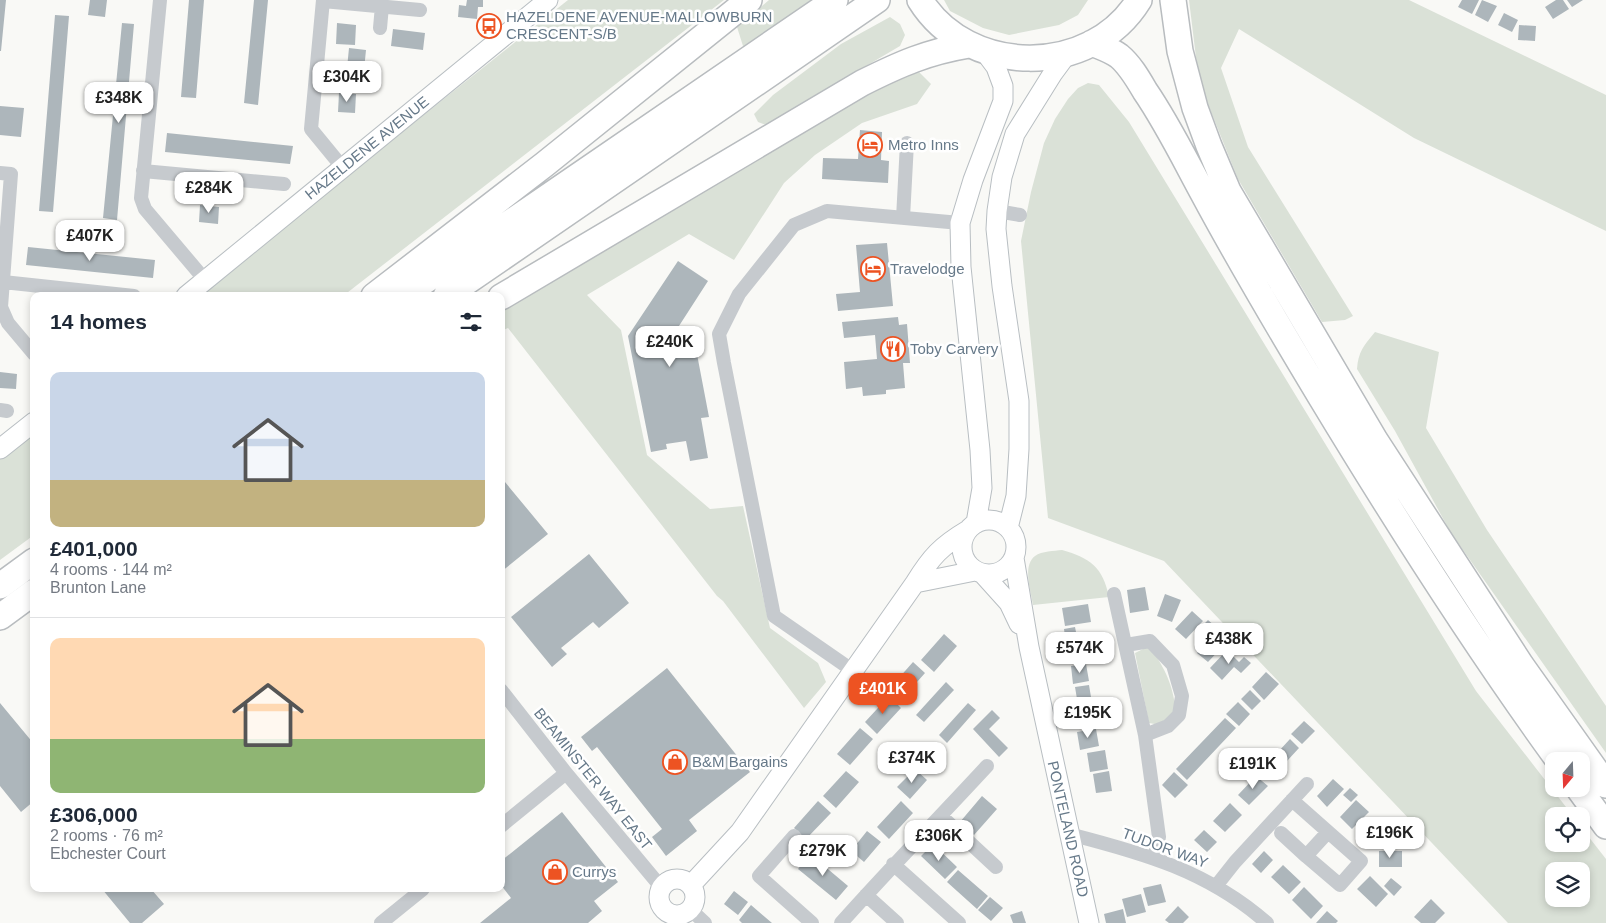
<!DOCTYPE html>
<html lang="en">
<head>
<meta charset="utf-8">
<style>
  body { margin:0; font-family:Helvetica,sans-serif; background:#f2f2f3; color:#1f2937; height:100vh; display:flex; flex-direction:column; font-size:19px; white-space:nowrap }
  * { box-sizing:border-box; margin:0 }
  p { font-size:16px; color:#747a83 }
  .icon { flex:none; width:28px; height:28px; fill:none; stroke:currentColor; stroke-width:2; stroke-linecap:round; stroke-linejoin:round }
  .map { position:relative; flex:1; overflow:hidden }
  .panel { position:absolute; left:30px; top:292px; width:475px; height:600px; display:flex; flex-direction:column; background:#fff; border-radius:10px; box-shadow:0 2px 8px #0003 }
  .panel>* { flex:none }
  .needle { width:32px; rotate:199deg }
  .fabs { position:absolute; left:1545px; top:752px; display:grid; gap:10px }
  .fabs a { display:grid; place-items:center; width:45px; height:45px; border-radius:10px; background:#fff; box-shadow:0 2px 8px #0003; font-size:25px }
  .price { position:absolute; translate:-50% -42px; padding:0 11px; border-radius:10px; background:#fff; color:#222; font-size:16px; line-height:32px; filter:drop-shadow(0 1px 2px #0008) }
  .price::after { content:''; position:absolute; left:50%; top:30px; width:15px; height:11px; margin-left:-8px; background:inherit; clip-path:polygon(0 0,100% 0,50% 100%) }
  .price.on { background:#ed5322; color:#fff }
  ul { padding:0; list-style:none }
  li { display:grid; align-content:center; gap:10px; height:265px; padding:0 20px }
  li+li { border-top:1px solid #e0e1e3 }
  li span { display:grid; place-items:center; height:155px; border-radius:10px; color:#555 }
  li>.icon { margin-inline-start:auto }
  span .icon { width:90px; height:90px; fill:#fffc; stroke-width:1 }
  li b { font-size:21px }
  h2 { display:flex; justify-content:space-between; align-items:center; height:60px; padding:0 20px; font-size:21px }
  .map>svg:first-child { display:block }
  .green { fill:#dae1d7; fill-rule:evenodd }
  .building { fill:#adb6bb }
  .lines { fill:none; stroke-linecap:round; stroke-linejoin:round }
  .secondary-casing { stroke:#b8bec2; stroke-width:21 }
  .highway-casing { stroke:#b8bcbf; stroke-width:28 }
  .street { stroke:#c6cace; stroke-width:14 }
  .secondary { stroke:#fff; stroke-width:19 }
  .highway { stroke:#fff; stroke-width:25 }
  .labels { text-anchor:middle; stroke-width:5; stroke-linejoin:round; paint-order:stroke }
  .poi-label { font-size:15px; fill:#667989; stroke:#fff; text-anchor:start }
  .street-label { font-size:15px; fill:#667989; stroke:#fff }
</style>
</head>
<body>
<div class="map">
<svg width="1606" height="923" viewBox="0 0 1606 923">
  <rect width="100%" height="100%" fill="#f9f9f6"/>
  <!-- green -->
  <path class="green" d="M568 0H724L343 296H196Z
    M769 0H811L750 45 743 46 737 27Z
    M944 0H1088L1078 15 1059 25 1009 35 983 28 950 11Z
    M1189 0H1409L1606 95V231L1414 138 1239 29 1221 68 1248 147 1353 316 1345 320 1322 322 1238 179 1199 82Z
    M890 17 900 24 905 35 900 46 766 125 758 122 754 114 773 95 841 44Z
    M913 66 931 84 917 104 862 123 815 155 784 183 734 260 689 234 587 295 621 330 647 455 710 509 743 506 770 628 818 663 826 682 804 708 723 601 717 596 508 328 501 331V308Z
    M1088 83 1099 85 1129 122 1476 691 1573 816H1554V844H1581V827L1606 859V923H1508L1164 561 1048 518 1021 241 1031 192 1044 143 1055 119 1068 99 1078 88ZM1554 871H1581V899H1554Z
    M1375 332 1439 352 1426 428 1487 530 1606 706V753L1451 533 1395 431 1357 369C1358 352 1364 345 1375 332Z
    M34 430V535L0 560V458Z
    M1062 550C1090 558 1103 567 1109 597L1033 605C1031 591 1022 566 1035 556 1042 551 1054 551 1062 550Z
    M1145 648H1151C1166 671 1172 683 1176 710L1160 725 1149 723 1135 653Z"/>
  <!-- building -->
  <path class="building" d="M0 0H6L1 51H0Z
    M90 0H107L105 17 88 15Z
    M189 0H204L196 98 181 97Z
    M254 0H268L258 105 244 103Z
    M467 0H483V7H478L477 19 458 17 459 5 466 6Z
    M1462 0H1479L1472 14 1458 7Z
    M1482 0 1497 6 1488 22 1475 15Z
    M1556 0H1563L1569 9 1553 19 1545 7Z
    M1567 0H1583L1572 7Z
    M1504 13 1518 20 1512 32 1498 25Z
    M55 15 69 16 53 212 39 211Z
    M122 23 134 24 117 220 103 218Z
    M337 23 356 25 355 45 336 44Z
    M1519 25 1536 26 1535 41 1518 40Z
    M393 29 425 33 423 50 391 46Z
    M349 48 366 50 364 70 347 68Z
    M343 71 361 72 359 92 341 90Z
    M339 93 356 94 355 113 338 112Z
    M0 106 24 108 21 137 0 135Z
    M860 130 882 132 881 160 889 161 888 183 822 179 823 158 858 159Z
    M167 133 293 146 290 164 165 152Z
    M200 205 219 207 218 224 199 222Z
    M887 243 893 306 838 311 836 294 860 292 856 245Z
    M28 247 155 260 153 278 26 265Z
    M678 261 708 281 668 343 670 354 696 349 709 417 701 418 708 458 690 461 686 441 666 444 667 449 651 452 628 336Z
    M898 317 899 325 907 324 910 363H903L905 388 886 390V394L863 396 862 387 846 389 844 362 877 359 875 335 844 338 842 322Z
    M0 372 17 374 16 389 0 388Z
    M505 482 548 534 501 572V485Z
    M589 554 629 603 599 628 593 622 561 648 567 654 552 667 511 617Z
    M1145 587 1149 610 1130 613 1127 590Z
    M1165 594 1181 600 1172 622 1157 616Z
    M1088 604 1091 622 1065 626 1062 608Z
    M1192 611 1203 621 1186 639 1175 629Z
    M1208 620 1216 627 1207 636 1199 629Z
    M1075 627 1078 642 1066 644 1064 629Z
    M944 634 957 646 934 672 921 660Z
    M1215 635 1225 644 1208 662 1197 653Z
    M1095 642 1097 656 1072 660 1070 646Z
    M1227 650 1239 662 1244 657 1251 663 1241 673 1234 667 1222 680 1210 668Z
    M913 662 925 673 902 699 890 688Z
    M1086 664 1089 681 1073 684 1071 666Z
    M667 668 750 772 689 820 697 831 666 856 652 837 662 829 597 747 592 751 581 737Z
    M1266 672 1279 684 1264 700 1252 687Z
    M946 682 954 690 924 722 916 715Z
    M1089 685 1092 703 1078 705 1075 687Z
    M1250 690 1261 701 1252 710 1241 699Z
    M889 696 901 708 877 734 865 722Z
    M1238 702 1250 714 1239 726 1226 714Z
    M0 703 34 744V801L21 812 0 786Z
    M968 703 976 710 947 743 939 735Z
    M1093 708 1096 725 1081 727 1079 710Z
    M992 710 1000 718 989 729 1008 748 999 757 973 729Z
    M1225 718 1236 728 1187 780 1176 769Z
    M1304 721 1315 731 1302 744 1291 734Z
    M860 728 873 739 850 765 837 754Z
    M1096 729 1099 746 1080 750 1077 732Z
    M1290 739 1299 748 1287 761 1278 752Z
    M1105 750 1108 769 1090 772 1087 753Z
    M1274 754 1285 765 1273 778 1262 768Z
    M915 769 927 780 910 799 897 787Z
    M846 771 859 782 836 808 823 796Z
    M1109 771 1112 791 1096 793 1093 774Z
    M1174 772 1188 785 1175 798 1162 785Z
    M1256 776 1268 786 1249 805 1238 795Z
    M1333 779 1344 789 1327 807 1317 796Z
    M1350 788 1358 795 1351 802 1343 795Z
    M982 796 997 809 974 835 960 822Z
    M1356 800 1369 812 1352 829 1340 817Z
    M818 801 831 813 806 839 794 828Z
    M901 801 913 813 889 839 877 827Z
    M1230 803 1242 815 1225 832 1213 821Z
    M562 812 618 882 594 901 602 911 588 923H480L511 898 501 885V861Z
    M1376 818 1388 830 1372 847 1360 835Z
    M1204 830 1217 842 1207 852 1194 840Z
    M867 831 881 842 864 862 851 851Z
    M933 844 957 867 945 879 921 856Z
    M1264 851 1273 860 1261 873 1252 864Z
    M1379 851H1402V867H1379Z
    M810 854 848 886 836 900 798 869Z
    M1283 865 1301 882 1289 894 1271 877Z
    M958 870 988 896 977 909 947 882Z
    M1370 876 1388 894 1376 907 1357 889Z
    M1391 878 1402 887 1394 896 1384 886Z
    M1161 884 1166 902 1148 906 1143 888Z
    M1304 887 1323 906 1311 919 1292 900Z
    M102 889H151L164 904 142 923H130Z
    M734 891 748 902 738 915 724 904Z
    M1141 894 1146 912 1127 917 1122 899Z
    M990 897 1003 908 991 921 978 910Z
    M1431 899 1445 913 1435 923H1421L1414 917Z
    M751 905 772 923H742L739 920Z
    M1178 906 1189 917 1183 923H1169L1165 920Z
    M1123 909 1126 923H1106L1104 914Z
    M1022 911 1026 923H1013L1010 915Z
    M1327 911 1338 921 1336 923H1316Z"/>
  <g class="lines">
    <defs>
      <path id="secondary" d="M186 296 548 0
        M0 449 34 422
        M962 547a27 27 0 1 1 54 0a27 27 0 1 1-54 0Z
        M976 523 982 488 980 450 961 267 960 223 973 180 1003 101V86L996 67 984 51
        M1008 528 1016 496 1019 449V401L1002 286 996 229 997 211 1002 177 1015 134 1053 73 1067 54
        M1014 558 1029 647 1089 923
        M982 573 1009 603 1019 624
        M915 583 975 571
        M659 897a18 18 0 1 1 36 0a18 18 0 1 1-36 0Z
        M691 885 740 832 915 583C931 557 941 546 968 530"/>
      <path id="highway" d="M920 0C968 77 1091 78 1139 0
        M1173 0 1180 51 1195 108 1209 146 1228 191 1375 440 1521 665 1606 785
        M1092 43C1101 47 1111 50 1119 56 1130 65 1138 79 1145 91 1167 123 1184 158 1203 193 1240 262 1281 331 1322 399 1397 523 1474 644 1559 761
        M374 296 545 164 749 0
        M403 296 835 0
        M446 296 877 0
        M501 297 862 83C900 64 927 52 969 45
        M0 586 34 561
        M0 617 34 592
        M1579 789 1606 826"/>
    </defs>
    <!-- secondary casing -->
    <use href="#secondary" class="secondary-casing"/>
    <!-- highway casing -->
    <use href="#highway" class="highway-casing"/>
    <!-- street -->
    <path class="street" d="M160 0 141 198 145 209 205 280
      M323 0 311 129 343 168
      M323 1 420 10
      M380 28 382 6
      M143 171 284 184
      M0 173 11 174 1 307 8 323 34 354
      M997 211 1020 215
      M903 218 907 143
      M3 282 134 296
      M0 410 7 411
      M1114 594 1145 735 1159 837 1154 858
      M1126 645 1150 641 1173 665 1182 696 1179 715 1168 726 1145 735
      M852 670 774 616 724 363 719 334 739 294 794 225 827 211 960 223
      M501 690 566 773 661 887
      M1292 800 1361 861 1340 885 1306 856 1328 832
      M941 816 996 867
      M501 826 566 773
      M1281 833 1306 856
      M1069 834C1143 853 1208 871 1267 923
      M794 836 759 876 812 923
      M893 864 959 923
      M1216 886 1235 862 1307 784
      M866 895 897 923
      M690 909 705 923
      M381 923 423 889
      M841 923C889 869 939 818 987 766"/>
    <!-- secondary -->
    <use href="#secondary" class="secondary"/>
    <!-- highway -->
    <use href="#highway" class="highway"/>
  </g>
  <!-- icons -->
  <defs>
    <symbol id="bus-ring" viewBox="-11 -11 22 22"><circle r="9.5" fill="#fff" stroke="#ed5322" stroke-width="1.5"/><path d="M-5-6H5V4H4V6H2V4H-2V6H-4V4H-5ZM-3.5-4V0h7V-4ZM-3.5 1.2v1.5H-2V1.2ZM2 1.2v1.5H3.5V1.2Z" fill="#ed5322"/></symbol>
    <symbol id="hotel-ring" viewBox="-11 -11 22 22"><circle r="9.5" fill="#fff" stroke="#ed5322" stroke-width="1.5"/><path d="M-6-4.5h1.5V1H6V5H4.5V3h-9V5H-6ZM-4 0a1.8 1.8 0 1 1 3.6 0ZM.5 0V-2.5h3Q6-2.5 6 0Z" fill="#ed5322"/></symbol>
    <symbol id="restaurant-ring" viewBox="-11 -11 22 22"><circle r="9.5" fill="#fff" stroke="#ed5322" stroke-width="1.5"/><path d="M-5-6h1v4h1v-4h1v4h1v-4h1v5L-1.5 .5V6h-2V.5L-5-1ZM5-6V6H3V1.5H1.5Q1.5-4 5-6Z" fill="#ed5322"/></symbol>
    <symbol id="shop-ring" viewBox="-11 -11 22 22"><circle r="9.5" fill="#fff" stroke="#ed5322" stroke-width="1.5"/><path d="M-5-2.5h2.3a2.7 3.5 0 0 1 5.4 0H5L5.5 6h-11ZM-1.5-2.5h3a1.5 2.3 0 0 0-3 0Z" fill="#ed5322"/></symbol>
  </defs>
  <g fill-rule="evenodd">
    <use href="#bus-ring" x="475" y="12" width="28" height="28"/>
    <use href="#hotel-ring" x="856" y="131" width="28" height="28"/>
    <use href="#hotel-ring" x="859" y="255" width="28" height="28"/>
    <use href="#restaurant-ring" x="879" y="335" width="28" height="28"/>
    <use href="#shop-ring" x="661" y="748" width="28" height="28"/>
    <use href="#shop-ring" x="541" y="858" width="28" height="28"/>
  </g>
  <g class="labels">
    <!-- poi labels -->
    <g class="poi-label">
      <text x="506" y="22">HAZELDENE AVENUE-MALLOWBURN<tspan x="506" dy="17">CRESCENT-S/B</tspan></text>
      <text x="888" y="150">Metro Inns</text>
      <text x="890" y="274">Travelodge</text>
      <text x="910" y="354">Toby Carvery</text>
      <text x="692" y="767">B&amp;M Bargains</text>
      <text x="572" y="877">Currys</text>
    </g>
    <!-- street labels -->
    <g class="street-label">
      <text transform="translate(367 148) rotate(-39)" y="5">HAZELDENE AVENUE</text>
      <text transform="translate(593 779) rotate(51)" y="5">BEAMINSTER WAY EAST</text>
      <text transform="translate(1068 829) rotate(77)" y="5">PONTELAND ROAD</text>
      <text transform="translate(1165 848) rotate(20)" y="5">TUDOR WAY</text>
    </g>
  </g>
</svg>
<div class="fabs">
<a><svg class="needle" viewBox="-14 -14 28 28"><path d="M0-13l5 13h-10z" fill="#e53935"/><path d="M0 13l5-13h-10z" fill="#747a83"/></svg></a>
<a><svg class="icon" aria-label="locate" viewBox="0 0 24 24"><circle cx="12" cy="12" r="6"/><path d="M12 2v4M12 18v4M2 12h4M18 12h4"/></svg></a>
<a><svg class="icon" aria-label="layers" viewBox="0 0 24 24"><path d="M12 4l9 5-9 5-9-5zM3 14l9 5 9-5"/></svg></a>
</div>
<b class="price" style="left:347px;top:103px">£304K</b>
<b class="price" style="left:119px;top:124px">£348K</b>
<b class="price" style="left:209px;top:214px">£284K</b>
<b class="price" style="left:90px;top:262px">£407K</b>
<b class="price" style="left:670px;top:368px">£240K</b>
<b class="price" style="left:1229px;top:665px">£438K</b>
<b class="price" style="left:1080px;top:674px">£574K</b>
<b class="price on" style="left:883px;top:715px">£401K</b>
<b class="price" style="left:1088px;top:739px">£195K</b>
<b class="price" style="left:912px;top:784px">£374K</b>
<b class="price" style="left:1253px;top:790px">£191K</b>
<b class="price" style="left:1390px;top:859px">£196K</b>
<b class="price" style="left:939px;top:862px">£306K</b>
<b class="price" style="left:823px;top:877px">£279K</b>
<section class="panel">
<h2>14 homes<svg class="icon" aria-label="filters" viewBox="0 0 24 24"><path d="M4 7h16M4 17h16"/><circle cx="9" cy="7" r="2"/><circle cx="15" cy="17" r="2"/></svg></h2>
<ul>
<li><span style="background:linear-gradient(#c9d6e8 70%,#c2b280 0)"><svg class="icon" aria-label="home" viewBox="0 0 24 24"><path d="M3 11l9-7 9 7M6 9v11h12V9"/></svg></span><div><b>£401,000</b><p>4 rooms · 144 m²</p><p>Brunton Lane</p></div></li>
<li><span style="background:linear-gradient(#ffd9b3 65%,#8fb573 0)"><svg class="icon" aria-label="home" viewBox="0 0 24 24"><path d="M3 11l9-7 9 7M6 9v11h12V9"/></svg></span><div><b>£306,000</b><p>2 rooms · 76 m²</p><p>Ebchester Court</p></div></li>
</ul>
</section>
</div>
</body>
</html>
